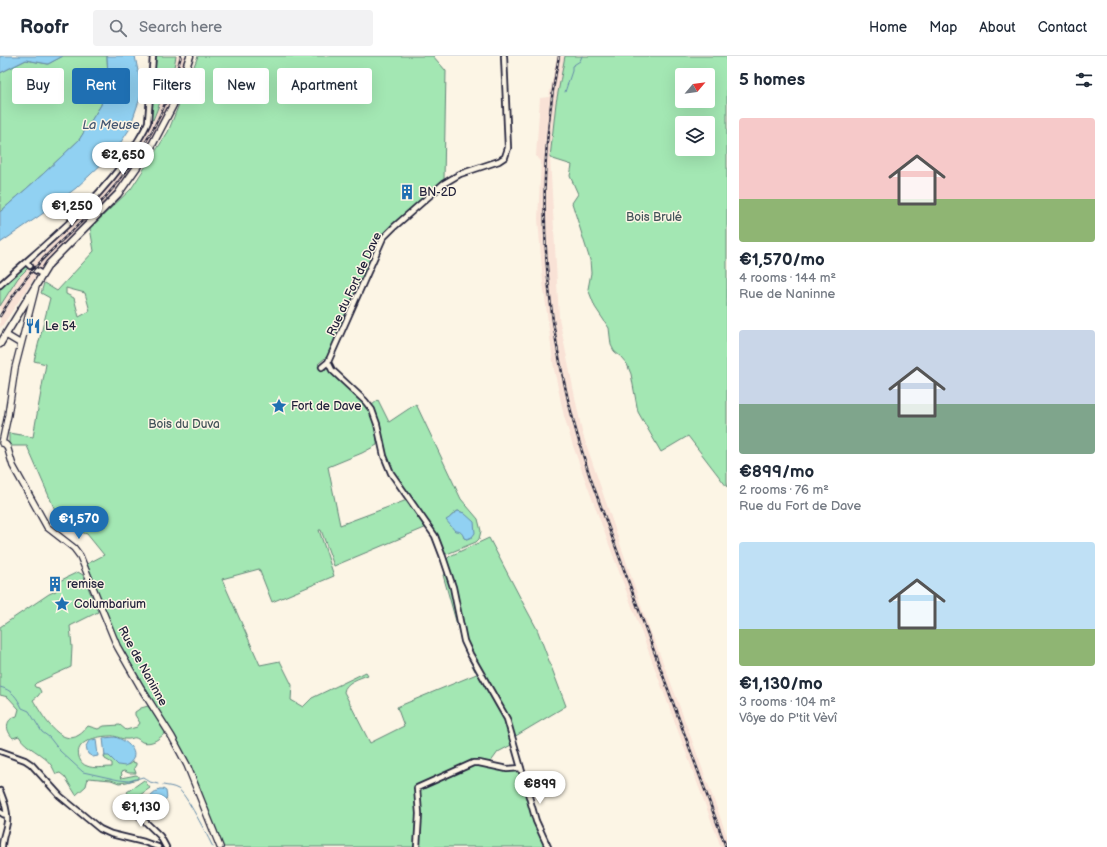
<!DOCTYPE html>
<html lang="en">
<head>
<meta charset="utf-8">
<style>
  body { margin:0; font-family:"Balsamiq Sans",sans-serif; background:#f2f2f3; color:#1f2937; height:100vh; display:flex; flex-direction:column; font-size:15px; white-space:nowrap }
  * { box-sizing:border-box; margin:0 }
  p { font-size:13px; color:#747a83 }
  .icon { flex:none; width:22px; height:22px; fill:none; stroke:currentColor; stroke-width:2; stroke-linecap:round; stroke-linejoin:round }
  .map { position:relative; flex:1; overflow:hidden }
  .drawer { display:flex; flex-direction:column; background:#fff; width:380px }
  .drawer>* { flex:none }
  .top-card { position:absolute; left:12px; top:12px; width:380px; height:36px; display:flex; gap:8px }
  .needle { width:26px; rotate:61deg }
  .buttons { position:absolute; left:675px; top:12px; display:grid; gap:8px }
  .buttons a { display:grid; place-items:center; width:40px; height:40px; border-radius:4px; background:#fff; box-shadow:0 4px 16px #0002; font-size:20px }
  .price { position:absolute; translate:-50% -34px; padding:0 9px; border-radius:14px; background:#fff; color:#222; font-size:13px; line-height:26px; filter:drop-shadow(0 1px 2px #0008) }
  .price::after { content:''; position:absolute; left:50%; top:24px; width:12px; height:9px; margin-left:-6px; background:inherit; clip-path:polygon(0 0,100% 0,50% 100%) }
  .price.current { background:#1f6fb2; color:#fff }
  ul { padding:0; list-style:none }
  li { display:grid; align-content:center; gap:8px; height:212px; padding:0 12px }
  li span { display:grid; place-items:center; height:124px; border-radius:4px; color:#555 }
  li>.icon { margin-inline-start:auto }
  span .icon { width:72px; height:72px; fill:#fffc; stroke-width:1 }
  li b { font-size:17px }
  h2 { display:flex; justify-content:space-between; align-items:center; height:48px; padding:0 12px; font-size:17px }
  .tag { padding:0 14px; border-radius:4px; background:#fff; box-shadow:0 4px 16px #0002; font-size:14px; line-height:36px }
  .tag.current { background:#1f6fb2; color:#fff }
  header { display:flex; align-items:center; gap:24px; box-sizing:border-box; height:56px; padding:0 20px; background:#fff; border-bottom:1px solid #e0e1e3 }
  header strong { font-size:19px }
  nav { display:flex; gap:22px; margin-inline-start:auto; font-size:14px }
  .search { width:280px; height:36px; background:#f2f2f3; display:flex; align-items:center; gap:10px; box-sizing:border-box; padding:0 14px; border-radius:4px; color:#747a83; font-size:15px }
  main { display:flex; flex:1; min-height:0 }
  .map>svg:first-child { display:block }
  .built { fill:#f9e2d6 }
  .green { fill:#a3e7b3; stroke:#628477; fill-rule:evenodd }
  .water { fill:#91d1f2; stroke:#658ba9 }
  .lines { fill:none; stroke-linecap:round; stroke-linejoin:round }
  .stream { stroke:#658ba9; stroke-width:1 }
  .minor-casing { stroke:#22223b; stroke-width:8 }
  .tertiary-casing { stroke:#22223b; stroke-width:8 }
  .secondary-casing { stroke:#22223b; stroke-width:9 }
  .minor { stroke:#fcf5e5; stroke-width:4.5 }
  .tertiary { stroke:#fcf5e5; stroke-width:5.5 }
  .secondary { stroke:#fcf5e5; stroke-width:6 }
  .rail-casing { stroke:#22223b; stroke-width:2.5 }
  .rail { stroke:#fcf5e5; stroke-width:1; stroke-dasharray:3; stroke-linecap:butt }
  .labels { text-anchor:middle; stroke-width:3; stroke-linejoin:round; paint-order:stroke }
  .poi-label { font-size:12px; fill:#22223b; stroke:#fcf5e5; text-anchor:start }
  .park-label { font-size:12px; fill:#425359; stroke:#fcf5e5 }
  .street-label { font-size:12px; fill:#22223b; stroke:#fcf5e5 }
  .water-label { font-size:13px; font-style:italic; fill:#435772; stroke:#fcf5e5 }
</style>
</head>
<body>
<header>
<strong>Roofr</strong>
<div class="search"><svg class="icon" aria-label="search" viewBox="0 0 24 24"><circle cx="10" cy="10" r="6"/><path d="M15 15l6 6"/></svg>Search here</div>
<nav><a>Home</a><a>Map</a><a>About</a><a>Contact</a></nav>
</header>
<main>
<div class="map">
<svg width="727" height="791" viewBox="0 0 727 791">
  <rect width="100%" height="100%" fill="#fcf5e5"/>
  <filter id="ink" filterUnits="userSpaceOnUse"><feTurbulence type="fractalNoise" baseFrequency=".025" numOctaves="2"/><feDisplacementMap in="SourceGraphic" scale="8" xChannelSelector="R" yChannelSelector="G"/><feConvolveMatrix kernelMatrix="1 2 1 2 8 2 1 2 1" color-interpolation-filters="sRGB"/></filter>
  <g filter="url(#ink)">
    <!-- built -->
    <path class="built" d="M176 0H190L173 50 129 123 40 214 0 273V250L18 222 97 144 118 118 131 100 153 64 174 11Z
      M557 0H565L556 47 550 102 559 262 582 376 645 561 671 627 727 780V791H721L587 429 573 390 564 360 554 313 543 226 538 163 541 105 536 100 540 42 549 41Z"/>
    <!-- green -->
    <path class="green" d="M63 0H107L108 21 101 49 79 84 43 118 0 156V17L26 4 48 8Z
      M152 0H176L174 11 153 64 147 61Z
      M198 0H433L446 15 444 124 402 161 383 181 332 296 318 308 324 314 327 313C339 324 360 340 368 353 375 363 377 377 377 389L362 397 328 411 340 469 407 444 427 471 334 510 321 474H319L334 520 272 546 259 513 222 523 260 609 280 605 292 629 291 644 303 651 312 642 366 616 368 619C360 622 345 626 344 636L370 687 404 670 397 651 479 617 506 663 513 688 498 696 490 707 477 705 420 730 417 728V732L470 708 504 713 521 712 538 770 548 791H223L190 708 116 582 87 508 104 499 87 478 62 470 27 390H9V377L33 381 46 308 34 305 50 242 41 237 44 227 57 235 94 195 90 172 131 133 168 76ZM66 232 85 237 90 255 79 261 74 242 66 238Z
      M565 0H727V431L688 380 661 396 638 356 631 318 627 308 621 301 614 295 611 289 609 272 595 251 588 233 591 217 590 204 572 147 578 138 570 120 572 109 550 102 556 47ZM682 19H708V45H682ZM682 67H708V93H682Z
      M26 208 29 211 18 222 0 250V232Z
      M378 344 389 366 416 348 461 443 478 463 481 475 479 483 476 486 447 498 444 497 393 416 388 405 371 350ZM458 455 464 457 467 483 464 482 463 478 447 464C451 461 453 457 458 455Z
      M489 482 523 547 537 573 566 650 514 681 509 661 469 592 465 581 447 505V503L450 500Z
      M78 516 83 519 98 556 70 570 72 591 71 611 36 627 34 629 35 631 39 632 41 636 38 640 33 644C41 657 60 692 79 679 83 677 85 673 88 670L98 673 104 670 120 669 126 674 137 671 140 667 135 659V656L141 652 148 650 165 674 166 676C159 683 152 689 142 686 132 678 135 684 125 683 120 683 115 679 110 680 98 680 74 685 79 701 80 705 83 709 87 710 94 713 104 711 112 711V707L105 703 104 700 106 696 128 709 132 706 136 707V709L134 712 136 717H129L124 715 121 716 122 719 120 721 121 722 136 719 138 720V723L127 726 119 727 111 724 88 722 86 730 76 739 65 721 60 717 56 718C54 715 53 711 51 709 43 697 25 692 19 680L13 682C5 674 5 663 17 660L19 653 8 641 0 639V571L49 538 56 535 53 528Z
      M447 517 458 566 477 614 475 615 463 590 443 519Z
      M144 724 150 732 133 744 127 736Z"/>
    <!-- water -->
    <path class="water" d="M0 0H63L48 8 26 4 0 17Z
      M107 0H135L141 30V39L129 74 119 89 105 105 76 132 45 156 0 187V156L43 118 79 84 101 49 108 21Z
      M458 455 464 457 474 466 475 477 472 481 467 483 464 482C462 476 460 475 455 475L446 464C451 462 453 457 458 455Z
      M115 681C129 685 144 700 125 710L118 709 109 700H105L103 682Z
      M96 683 98 700 93 701 88 698 86 690 89 685Z
      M159 733H163L166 735 167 742 160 747 151 748 150 745 149 744 150 741Z"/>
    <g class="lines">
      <!-- stream -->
      <path class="stream" d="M565 36 572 15V10L580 5 582 0
        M0 631C12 634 17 641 22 652L29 655 42 676 49 681 60 695 83 716 119 724 129 725 143 721 150 726 158 728
        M163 729C167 730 173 730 178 733 185 736 208 781 213 791"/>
      <defs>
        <path id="minor" d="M504 0 508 92 505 101 499 105 460 118 443 128 394 171 383 182 328 306 332 314 365 345 372 354 377 368 384 400 391 417 435 480 443 501 453 531 464 585 470 598 507 663 536 765 548 791
          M26 206 30 210
          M35 214 42 218
          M0 229C46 187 99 146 133 93 138 84 144 76 148 66L153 0
          M322 311 328 306
          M0 695 25 704 31 708 60 740 100 773 111 778 144 786 158 791
          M0 735C4 745 8 755 7 766 6 774 2 782 2 791
          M125 746 160 780 166 791
          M0 756 3 758 7 759
          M417 791 419 758 417 732 473 707H479L507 713 521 712"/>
        <path id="tertiary" d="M36 230 15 312 8 359 2 387 5 388 7 390 13 410 47 471 74 492 80 500 117 590 141 632 172 681 187 709 220 791
          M6 279 21 288"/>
        <path id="secondary" d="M0 288 49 208 118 138 151 91 173 49 190 0"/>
      </defs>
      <!-- minor casing -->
      <use href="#minor" class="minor-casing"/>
      <!-- tertiary casing -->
      <use href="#tertiary" class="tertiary-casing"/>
      <!-- secondary casing -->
      <use href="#secondary" class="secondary-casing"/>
      <!-- minor -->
      <use href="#minor" class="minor"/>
      <!-- tertiary -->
      <use href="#tertiary" class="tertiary"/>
      <!-- secondary -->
      <use href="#secondary" class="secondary"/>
      <defs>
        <path id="rail" d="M559 0C531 141 545 285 590 421L726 791
          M0 260C12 240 26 221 42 204 61 184 83 166 102 145 139 104 168 54 181 0"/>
      </defs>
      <!-- rail casing -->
      <use href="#rail" class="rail-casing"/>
      <!-- rail -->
      <use href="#rail" class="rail"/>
    </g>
  </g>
  <!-- icons -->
  <defs>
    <symbol id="building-bare" viewBox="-9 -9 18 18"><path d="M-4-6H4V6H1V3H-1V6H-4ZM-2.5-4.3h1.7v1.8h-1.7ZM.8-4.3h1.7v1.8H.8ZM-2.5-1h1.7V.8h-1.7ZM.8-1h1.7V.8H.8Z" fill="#1f6fb2" stroke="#fcf5e5" stroke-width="2.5" paint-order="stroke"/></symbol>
    <symbol id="restaurant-bare" viewBox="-9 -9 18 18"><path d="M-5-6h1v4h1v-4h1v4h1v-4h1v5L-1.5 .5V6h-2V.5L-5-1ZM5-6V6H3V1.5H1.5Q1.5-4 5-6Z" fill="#1f6fb2" stroke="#fcf5e5" stroke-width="2.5" paint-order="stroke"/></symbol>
    <symbol id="sight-bare" viewBox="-9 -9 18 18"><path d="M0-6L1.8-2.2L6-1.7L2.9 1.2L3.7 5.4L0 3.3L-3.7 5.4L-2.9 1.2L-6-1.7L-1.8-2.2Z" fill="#1f6fb2" stroke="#fcf5e5" stroke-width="2.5" paint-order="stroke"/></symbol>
  </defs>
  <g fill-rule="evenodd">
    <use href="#building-bare" x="396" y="125" width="22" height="22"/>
    <use href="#restaurant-bare" x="22" y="259" width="22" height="22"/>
    <use href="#sight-bare" x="268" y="339" width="22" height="22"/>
    <use href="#building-bare" x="44" y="517" width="22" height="22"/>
    <use href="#sight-bare" x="51" y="537" width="22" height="22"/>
  </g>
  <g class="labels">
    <!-- poi labels -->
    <g class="poi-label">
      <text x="419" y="140">BN-2D</text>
      <text x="45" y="274">Le 54</text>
      <text x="291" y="354">Fort de Dave</text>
      <text x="67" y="532">remise</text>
      <text x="74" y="552">Columbarium</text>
    </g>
    <!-- park labels -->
    <g class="park-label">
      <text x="654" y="165">Bois Brulé</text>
      <text x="184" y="372">Bois du Duva</text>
    </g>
    <!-- street labels -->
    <g class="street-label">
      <text transform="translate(354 228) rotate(-65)" y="4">Rue du Fort de Dave</text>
      <text transform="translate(143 610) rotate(61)" y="4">Rue de Naninne</text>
    </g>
    <!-- water labels -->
    <g class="water-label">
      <text x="111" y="73">La Meuse</text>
    </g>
  </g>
</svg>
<div class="buttons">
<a><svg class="needle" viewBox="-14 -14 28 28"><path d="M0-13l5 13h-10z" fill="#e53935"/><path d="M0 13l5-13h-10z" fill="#747a83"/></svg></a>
<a><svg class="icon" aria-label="layers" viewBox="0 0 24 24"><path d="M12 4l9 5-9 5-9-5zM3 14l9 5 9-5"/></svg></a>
</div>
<b class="price" style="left:123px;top:120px">€2,650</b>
<b class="price" style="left:72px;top:171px">€1,250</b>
<b class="price current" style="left:79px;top:484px">€1,570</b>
<b class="price" style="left:540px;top:749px">€899</b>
<b class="price" style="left:141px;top:772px">€1,130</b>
<div class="top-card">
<a class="tag">Buy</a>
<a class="tag current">Rent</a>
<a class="tag">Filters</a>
<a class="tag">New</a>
<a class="tag">Apartment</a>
</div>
</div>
<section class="drawer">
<h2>5 homes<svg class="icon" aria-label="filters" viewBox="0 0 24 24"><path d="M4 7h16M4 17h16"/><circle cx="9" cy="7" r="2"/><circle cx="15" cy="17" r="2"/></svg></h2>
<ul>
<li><span style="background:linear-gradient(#f6c9c9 65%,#8fb573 0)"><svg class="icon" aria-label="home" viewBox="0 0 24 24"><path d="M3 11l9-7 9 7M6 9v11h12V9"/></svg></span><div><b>€1,570/mo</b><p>4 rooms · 144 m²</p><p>Rue de Naninne</p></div></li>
<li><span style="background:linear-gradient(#c9d6e8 60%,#7fa58c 0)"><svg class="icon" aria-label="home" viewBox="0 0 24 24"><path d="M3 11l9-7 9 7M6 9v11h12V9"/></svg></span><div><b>€899/mo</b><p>2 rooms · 76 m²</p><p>Rue du Fort de Dave</p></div></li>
<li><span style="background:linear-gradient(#bfe0f5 70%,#8fb573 0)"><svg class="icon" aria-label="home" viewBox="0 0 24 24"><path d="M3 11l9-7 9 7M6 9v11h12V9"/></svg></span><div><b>€1,130/mo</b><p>3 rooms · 104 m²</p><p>Vôye do P'tit Vèvî</p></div></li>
</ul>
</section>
</main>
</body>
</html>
